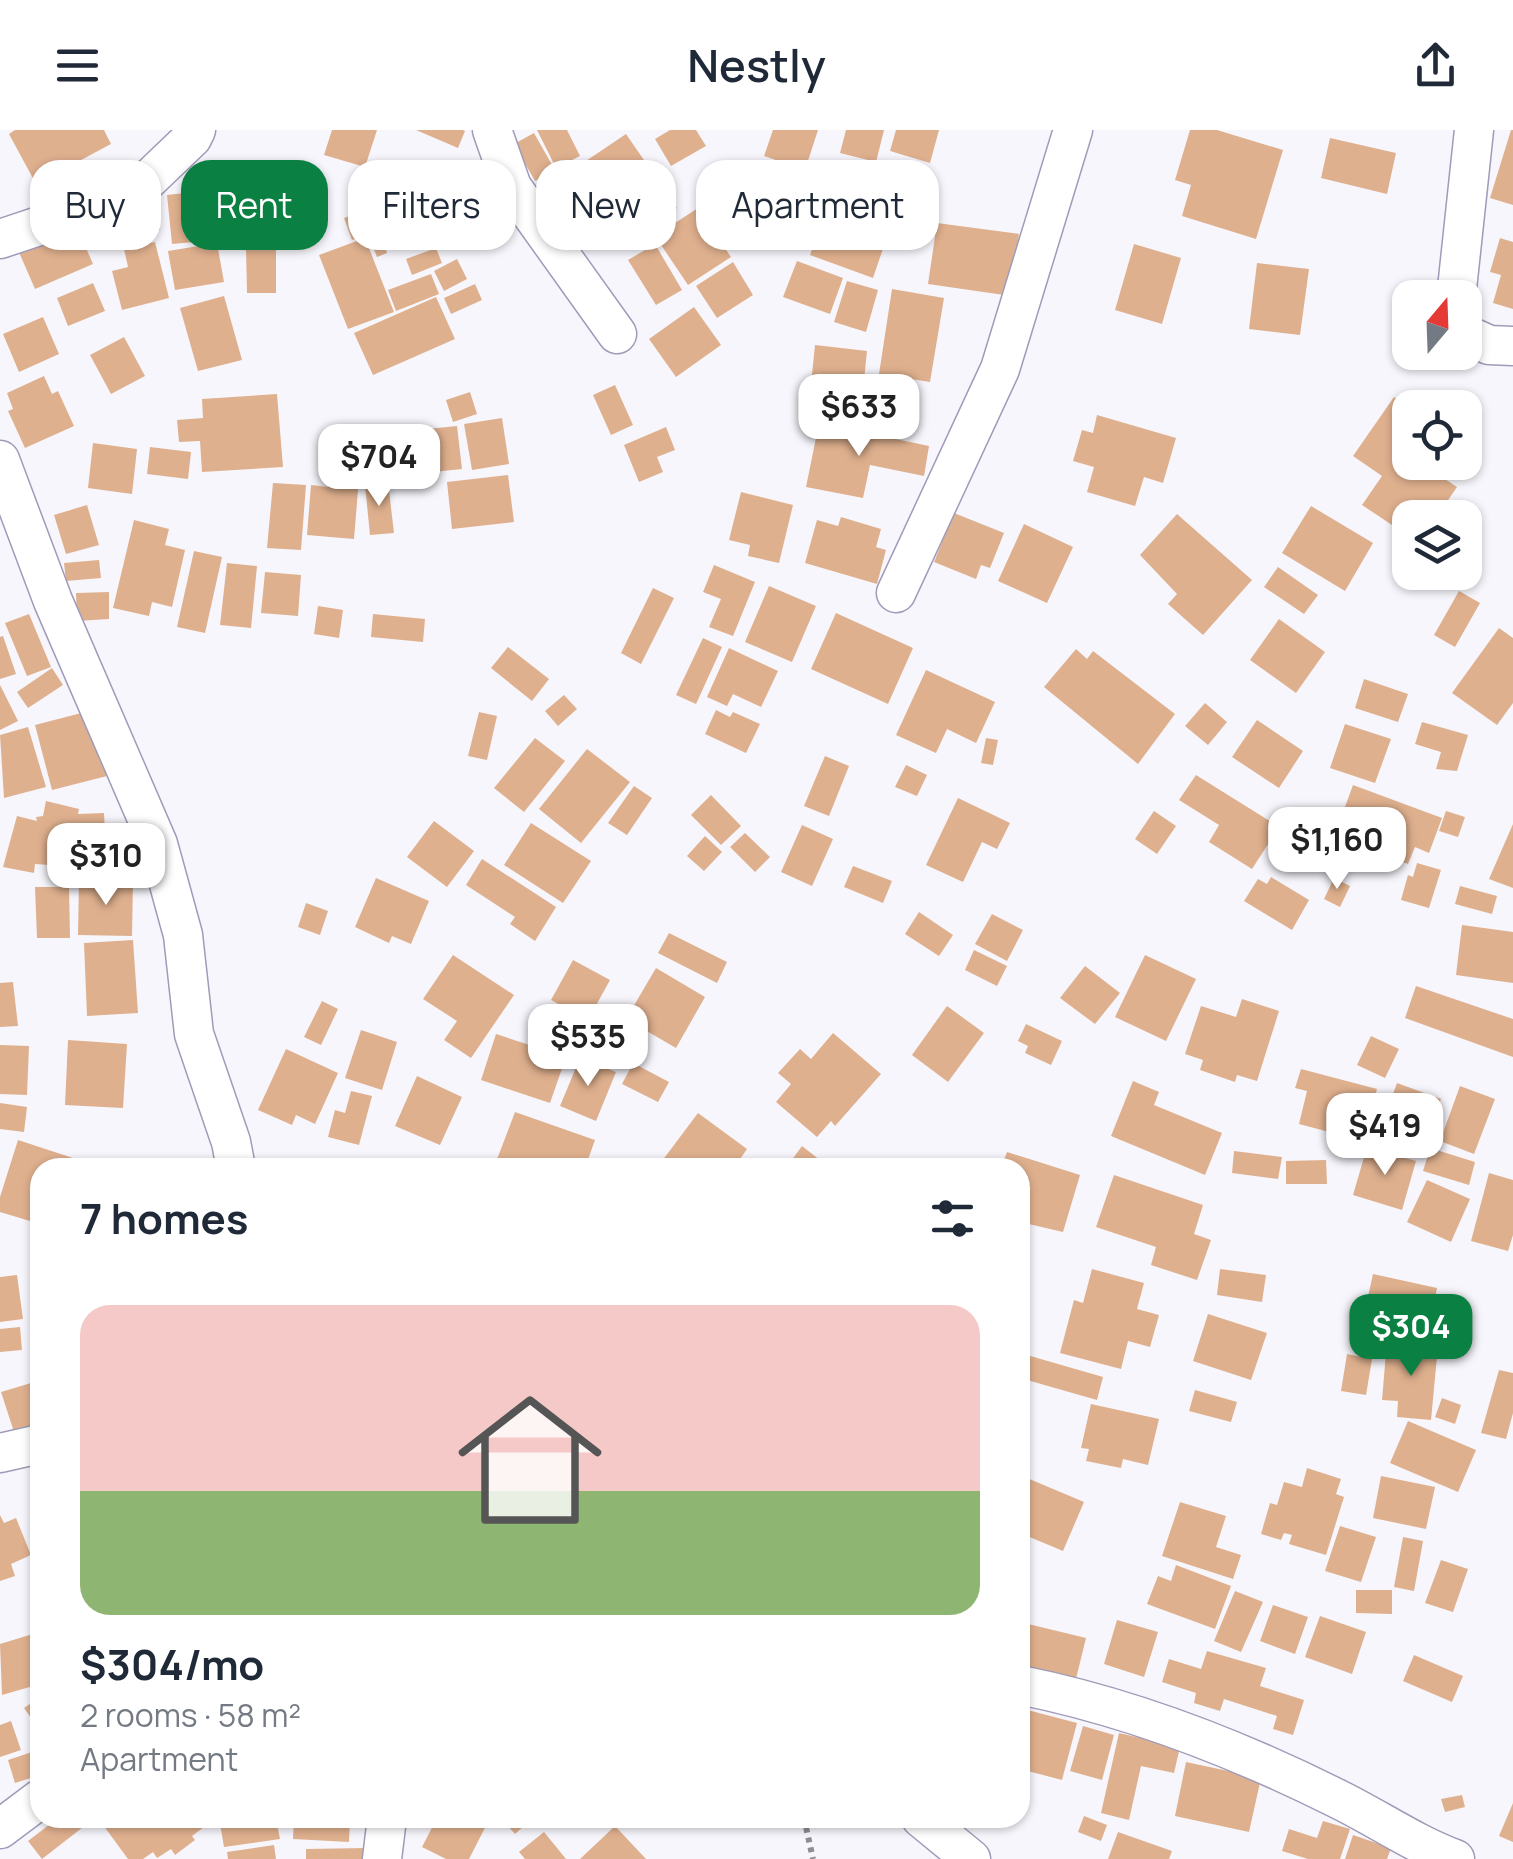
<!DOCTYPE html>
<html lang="en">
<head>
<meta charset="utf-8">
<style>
  body { margin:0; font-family:Manrope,sans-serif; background:#f2f2f3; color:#1f2937; height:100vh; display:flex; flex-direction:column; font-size:38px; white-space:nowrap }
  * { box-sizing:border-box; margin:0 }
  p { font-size:32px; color:#747a83 }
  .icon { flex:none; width:55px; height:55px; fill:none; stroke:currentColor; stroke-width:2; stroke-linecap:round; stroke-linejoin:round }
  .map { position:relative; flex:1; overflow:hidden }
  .side { position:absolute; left:30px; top:1028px; width:1000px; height:670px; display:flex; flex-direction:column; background:#fff; border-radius:30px; box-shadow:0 2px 8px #0004 }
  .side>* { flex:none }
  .guide { position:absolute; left:30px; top:30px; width:1000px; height:90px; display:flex; gap:20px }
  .needle { width:65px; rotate:19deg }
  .fabs { position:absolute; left:1392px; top:150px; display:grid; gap:20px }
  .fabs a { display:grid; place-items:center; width:90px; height:90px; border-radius:20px; background:#fff; box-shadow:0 2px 8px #0004; font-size:50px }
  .price { position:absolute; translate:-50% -85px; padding:0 22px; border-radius:20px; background:#fff; color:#222; font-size:32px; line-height:65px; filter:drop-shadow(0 2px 5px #0008) }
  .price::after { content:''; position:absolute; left:50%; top:60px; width:30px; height:22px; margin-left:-15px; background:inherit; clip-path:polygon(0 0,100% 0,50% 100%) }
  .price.on { background:#0b8043; color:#fff }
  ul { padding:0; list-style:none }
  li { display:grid; align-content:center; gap:20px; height:530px; padding:0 50px }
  li span { display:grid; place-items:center; height:310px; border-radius:30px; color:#555 }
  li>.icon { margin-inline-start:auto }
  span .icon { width:180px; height:180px; fill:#fffc; stroke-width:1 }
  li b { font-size:42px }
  h2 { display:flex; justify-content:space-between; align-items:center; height:120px; padding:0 50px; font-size:42px }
  .chip { padding:0 35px; border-radius:30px; background:#fff; box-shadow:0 2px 8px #0004; font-size:35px; line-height:90px }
  .chip.on { background:#0b8043; color:#fff }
  header { display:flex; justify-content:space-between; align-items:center; height:130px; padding:0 50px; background:#fff; font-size:45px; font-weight:600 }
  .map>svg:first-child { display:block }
  .building { fill:#dfb08e }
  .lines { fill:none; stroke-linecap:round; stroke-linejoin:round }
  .minor-casing { stroke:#9f9bb8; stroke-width:41 }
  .path { stroke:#8e8d95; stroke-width:6; stroke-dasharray:5 5; stroke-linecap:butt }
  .minor { stroke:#fff; stroke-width:38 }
</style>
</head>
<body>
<header><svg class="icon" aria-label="menu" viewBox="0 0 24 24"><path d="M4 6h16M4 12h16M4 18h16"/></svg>Nestly<svg class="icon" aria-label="share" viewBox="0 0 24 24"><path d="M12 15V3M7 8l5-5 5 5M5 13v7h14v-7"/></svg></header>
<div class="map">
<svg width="1513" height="1729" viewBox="0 0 1513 1729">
  <rect width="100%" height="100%" fill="#f7f6fc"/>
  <!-- building -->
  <path class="building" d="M15 0H104L111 14 36 54 9 4Z
    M332 0H377L365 37 324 25Z
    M416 0H463L465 1 458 18Z
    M537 0H567L580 26 556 38Z
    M670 0H696L706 16 671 36 655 9Z
    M773 0H818L805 40 764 26Z
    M846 0H884L876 32 840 23Z
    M896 0H939L930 33 890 21Z
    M1190 0H1217L1283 20 1256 109 1182 86 1191 55 1175 50Z
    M1511 0H1513V75L1490 68Z
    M534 3 555 40 535 51 514 14Z
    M626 4 677 78 624 113 574 39Z
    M1330 8 1396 23 1387 64 1321 48Z
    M755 35 788 81 763 98 747 75 727 90 710 67Z
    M865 40 867 68 836 69 834 42Z
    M211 60 216 110 172 114 167 65Z
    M408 63 418 89 380 104 387 123 377 127 368 104 352 110 344 88Z
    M149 67 160 100 124 111 113 78Z
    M273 70 275 103 237 105 235 72Z
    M698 78 731 127 688 155 655 106Z
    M826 78 889 101 873 148 810 125Z
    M937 93 1019 104 1011 166 928 154Z
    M76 95 93 134 35 159 18 120Z
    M365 108 394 182 348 199 319 125Z
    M1500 108 1513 112V179L1493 173 1501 145 1490 142Z
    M155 112 169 168 122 180 112 141 128 137 124 119Z
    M217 113 224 152 175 160 168 121Z
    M655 114 682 160 656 175 628 130Z
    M1134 114 1181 128 1162 194 1115 180Z
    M246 117H276V163H247Z
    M436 118 442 133 412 145 406 129Z
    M457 129 467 149 444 161 434 141Z
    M797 131 843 148 830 184 783 167Z
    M733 132 753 165 717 188 696 156Z
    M1257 133 1309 139 1300 205 1249 199Z
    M431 144 439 164 396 181 388 160Z
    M847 151 878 160 866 202 834 192Z
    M93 153 105 181 68 196 57 168Z
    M475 154 482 170 451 184 444 168Z
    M892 159 944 168 930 252 879 244Z
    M224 166 242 230 198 241 180 178Z
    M436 167 455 209 373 245 354 203Z
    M694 177 721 215 676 247 649 209Z
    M43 187 59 224 19 242 3 204Z
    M124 207 145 246 111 264 90 225Z
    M815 215 867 221 860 290 808 284Z
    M44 246 52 264 58 261 74 296 25 318 8 281 13 279 7 263Z
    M615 255 633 295 611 305 593 265Z
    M470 262 477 284 453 292 446 270Z
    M277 264 283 337 202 342 200 311 179 312 177 290 203 288 202 269Z
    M1394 267 1410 278V332H1443L1436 343 1457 357 1436 388H1410V407L1362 375 1382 346 1353 326Z
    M1097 285 1176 308 1163 353 1144 347 1135 376 1087 362 1094 337 1073 331 1082 300 1093 303Z
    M502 288 509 334 472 340 464 294Z
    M819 293 929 316 924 346 870 335 863 368 806 357Z
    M457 296 462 339 403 345 398 302Z
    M666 297 675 320 657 327 663 342 639 352 624 315Z
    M93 313 137 319 132 364 88 358Z
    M150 317 191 322 188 349 147 344Z
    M508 345 514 392 452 399 447 352Z
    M329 346 359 348 354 409 307 405 311 355 328 357Z
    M388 352 394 403 370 405 365 355Z
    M273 353 306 355 301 420 267 418Z
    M741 362 793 375 779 433 748 426 750 415 729 410Z
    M87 375 99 415 66 424 54 385Z
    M1311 376 1373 413 1345 461 1282 423Z
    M954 383 1004 403 990 438 981 435 976 449 934 432Z
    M1177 384 1252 450 1203 505 1168 474 1177 464 1140 425Z
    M841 387 881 399 876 417 886 420 877 454 805 433 817 390 838 396Z
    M134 390 169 399 165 415 185 420 172 477 152 472 149 486 113 478Z
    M1024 394 1073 417 1047 473 998 451Z
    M194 421 222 427 205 503 177 497Z
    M99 430 101 448 66 451 64 433Z
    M227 433 257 436 251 498 220 495Z
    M714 435 755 452 733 506 709 497 721 469 703 462Z
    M1278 437 1318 465 1304 484 1264 457Z
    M265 442 301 445 298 486 261 483Z
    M769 456 816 476 792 532 745 512Z
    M653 458 674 468 641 534 621 523Z
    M1459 461 1480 473 1455 517 1434 505Z
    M109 462V489L77 491 76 463Z
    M318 476 343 480 339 508 314 504Z
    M836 483 913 518 888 574 811 539Z
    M29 484 51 537 27 546 5 493Z
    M373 484 425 489 423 512 371 507Z
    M1279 489 1325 522 1296 563 1250 530Z
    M1499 498 1513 508V573L1497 595 1452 563Z
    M3 506 16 544 0 549V507Z
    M703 508 722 517 696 574 676 565Z
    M508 517 549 549 532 571 491 538Z
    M729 518 778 541 761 577 733 564 727 576 707 567Z
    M1076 519 1087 529 1093 521 1175 584 1138 634 1044 557Z
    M52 538 63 555 28 578 17 562Z
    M926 540 995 572 976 613 947 599 936 623 896 605Z
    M1364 549 1408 564 1398 592 1355 578Z
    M0 555 18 591 0 600Z
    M564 565 577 579 558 596 545 581Z
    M1205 573 1227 592 1208 615 1185 596Z
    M716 580 730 587 733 582 760 594 746 623 705 604Z
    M89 581 107 646 52 660 35 595Z
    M479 582 497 586 487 630 468 626Z
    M1257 590 1303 621 1279 658 1232 627Z
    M1422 592 1468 605 1457 641 1436 639 1441 622 1415 614Z
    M1345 594 1391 609 1375 653 1330 638Z
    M28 597 46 657 4 668 0 605Z
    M535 608 565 631 524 682 494 658Z
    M986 608 998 610 993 635 981 633Z
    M587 619 630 652 581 713 539 679Z
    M825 626 849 636 829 686 804 676Z
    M906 635 927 645 917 666 895 657Z
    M1196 645 1279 697 1252 739 1209 712 1219 695 1179 670Z
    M1353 655 1442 688 1429 723 1415 717 1408 734 1344 710 1352 689 1342 685Z
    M634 656 652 668 627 705 608 693Z
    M711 665 741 696 721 715 691 685Z
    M958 668 1010 693 997 719 982 712 963 752 926 735Z
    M46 671 79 679 78 684 104 683 107 739 35 734 34 743 3 737 17 686 37 691 36 687 43 686Z
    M1154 681 1176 696 1157 724 1135 709Z
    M1446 681 1465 687 1458 707 1439 701Z
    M434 691 474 721 447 757 407 727Z
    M531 693 591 731 563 773 504 735Z
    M1513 694V758L1489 749Z
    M802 695 833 709 812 756 781 742Z
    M1284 696 1309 712 1296 732 1272 716Z
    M745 703 770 727 755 742 730 717Z
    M705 706 722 722 704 741 687 726Z
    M482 729 556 777 535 811 510 794 515 787 466 755Z
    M1417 733 1441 740 1429 778 1401 770 1408 745 1413 747Z
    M853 736 892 751 883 773 844 757Z
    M1271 747 1309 770 1292 800 1244 771 1258 749 1267 754Z
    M376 748 429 771 411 814 392 806 389 813 355 797Z
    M1334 748 1350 756 1340 777 1324 769Z
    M79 749 133 750 132 806 78 805Z
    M1460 756 1497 766 1492 784 1455 774Z
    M35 757H69L70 808H37Z
    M306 773 328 781 320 805 298 797Z
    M919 782 953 805 939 826 905 804Z
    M992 784 1023 800 1007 831 975 814Z
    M1462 795 1513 802V853L1456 845Z
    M669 803 727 832 717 853 658 823Z
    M133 810 138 883 87 886 84 813Z
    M974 820 1007 836 997 856 965 840Z
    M453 825 514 865 471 928 444 910 457 891 423 869Z
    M1145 825 1196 849 1166 911 1115 887Z
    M573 830 610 850 588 890 551 870Z
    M1085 836 1120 863 1095 894 1060 868Z
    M656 838 705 867 676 918 626 889Z
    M13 852 18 896 0 897V853Z
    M1416 856 1513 889V927L1405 888Z
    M1242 869 1279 881 1257 951 1237 945 1235 952 1200 940 1203 930 1185 924 1201 876 1236 887Z
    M322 871 338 879 321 915 304 907Z
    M947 876 984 903 948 952 912 925Z
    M1026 894 1062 911 1051 935 1025 923 1028 916 1018 911Z
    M361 900 397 912 382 960 345 948Z
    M833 903 881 944 835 996 831 991 817 1007 776 972 791 954 778 943 800 919 811 929Z
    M496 904 566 927 550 973 481 950Z
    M1371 906 1399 919 1385 948 1357 935Z
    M68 910 127 914 123 978 65 975Z
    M0 915 29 916 27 965 0 964Z
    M286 919 338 943 315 994 296 985 292 995 258 980Z
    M580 928 616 942 596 991 560 976Z
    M633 933 669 952 658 972 622 954Z
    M1301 939 1377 959 1363 1011 1299 994 1307 961 1295 958Z
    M417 946 462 967 440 1015 395 996Z
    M1133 951 1159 962 1154 975 1222 1003 1205 1045 1111 1006Z
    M1397 953 1441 969 1429 1004 1384 989Z
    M1460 956 1495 969 1474 1024 1440 1011Z
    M351 961 372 966 359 1015 328 1007 335 980 345 983Z
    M0 973 27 977 24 1002 0 999Z
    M515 982 595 1010 585 1038H511L496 1032Z
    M698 983 747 1019 734 1038 659 1035Z
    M1381 992 1422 1010 1415 1027 1374 1009Z
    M18 1010 73 1028 69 1038H40V1094L0 1082V1067Z
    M802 1016 830 1038H786Z
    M1367 1017 1416 1031 1402 1080 1353 1065Z
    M1430 1018 1475 1032 1469 1055 1423 1041Z
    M1234 1021 1282 1027 1278 1049 1232 1043Z
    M1007 1022 1080 1045 1063 1102 1020 1092V1038H1001Z
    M1326 1030 1327 1054H1286V1031Z
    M1489 1043 1513 1050V1105L1508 1121 1471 1111Z
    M1114 1045 1203 1075 1194 1104 1211 1110 1197 1150 1151 1135 1156 1117 1096 1097Z
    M1427 1050 1470 1069 1451 1112 1407 1092Z
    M38 1135H40V1179L31 1177Z
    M1092 1139 1144 1153 1137 1179 1159 1185 1150 1217 1128 1211 1121 1239 1060 1223 1074 1170 1083 1173Z
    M1220 1139 1266 1145 1262 1172 1217 1165Z
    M1373 1144 1437 1158 1429 1200 1364 1185Z
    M17 1145 23 1189 0 1192V1147Z
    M1208 1184 1267 1203 1251 1250 1193 1231Z
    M20 1197 22 1220 0 1222V1199Z
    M1387 1211 1438 1216 1431 1290 1397 1287 1398 1271 1382 1270Z
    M1020 1223 1103 1247 1097 1270 1020 1248Z
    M1347 1224 1372 1229 1366 1265 1341 1261Z
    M1499 1240 1513 1243V1283L1506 1309 1481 1303Z
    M31 1253 40 1281V1300L16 1308 1 1262Z
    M1195 1260 1237 1272 1231 1292 1189 1281Z
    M1442 1268 1461 1275 1455 1294 1435 1287Z
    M1091 1274 1159 1289 1148 1335 1123 1329 1121 1338 1086 1331 1089 1319 1081 1318Z
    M1408 1291 1476 1320 1458 1362 1390 1333Z
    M1307 1338 1341 1349 1336 1364 1344 1367 1326 1425 1289 1414 1292 1405 1284 1403 1281 1410 1261 1404 1270 1373 1277 1375 1284 1352 1302 1357Z
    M1020 1345 1084 1372 1063 1421 1020 1403Z
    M1381 1346 1435 1357 1426 1399 1373 1388Z
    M1180 1372 1226 1386 1216 1417 1241 1425 1233 1449 1162 1426Z
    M0 1385 4 1393 16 1388 31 1425 11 1434 15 1446 0 1451Z
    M1340 1396 1376 1407 1361 1452 1325 1441Z
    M1403 1407 1423 1411 1414 1461 1394 1457Z
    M1441 1430 1468 1439 1453 1482 1425 1473Z
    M1176 1435 1231 1456 1215 1499 1147 1474 1158 1446 1171 1451Z
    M1356 1460H1392V1484L1356 1483Z
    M1235 1461 1263 1472 1241 1522 1214 1511Z
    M1273 1475 1308 1487 1295 1524 1260 1511Z
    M1320 1486 1366 1502 1352 1544 1305 1527Z
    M1117 1490 1158 1502 1144 1547 1104 1534Z
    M1020 1492 1086 1508 1074 1557 1020 1544Z
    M36 1503 40 1554 2 1565 0 1514Z
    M1207 1521 1266 1538 1260 1556 1304 1570 1293 1605 1273 1599 1277 1586 1224 1569 1220 1581 1194 1573 1196 1563 1162 1552 1169 1529 1201 1539Z
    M1414 1525 1463 1546 1452 1572 1403 1551Z
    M40 1567V1601L24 1578Z
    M1020 1578 1077 1593 1062 1650 1020 1639Z
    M11 1591 21 1620 0 1627V1595Z
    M1083 1596 1114 1605 1102 1650 1070 1641Z
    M1119 1603 1180 1617 1174 1643 1141 1636 1129 1690 1101 1683Z
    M32 1622 40 1645 15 1653 8 1630Z
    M1186 1632 1261 1648 1249 1702 1175 1686Z
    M1462 1665 1465 1677 1445 1682 1441 1669Z
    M1513 1673V1712L1499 1706Z
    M1084 1686 1107 1695 1101 1711 1078 1702Z
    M58 1688H82L87 1694 42 1729 28 1711Z
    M98 1688H197L204 1697 192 1706 195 1710 175 1725 171 1719 157 1728 153 1722 143 1729H128Z
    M219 1688H276L280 1709 224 1717Z
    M294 1688H350L349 1712 293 1709Z
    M437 1688H490L469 1729H446L422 1717Z
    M492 1688H533L515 1704 506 1694 501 1698Z
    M1323 1691 1350 1699 1340 1729H1308L1282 1721 1289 1699 1317 1708Z
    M615 1696 646 1729H580Z
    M544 1702 566 1729H525L519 1722Z
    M1118 1702 1172 1721 1169 1729H1108Z
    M1353 1705 1391 1718 1387 1729H1345Z
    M274 1715 276 1729H228L227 1722Z
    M365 1718V1729H306V1719Z"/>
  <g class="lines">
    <defs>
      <path id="minor" d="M492 0 512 57 617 204
        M0 109 93 78 147 51 192 8 196 0
        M1456 168 1474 0
        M1465 204 1489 215 1513 216
        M0 330 53 471 158 714 183 805 194 904 231 1012 236 1038
        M896 463 1000 239 1073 0
        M0 1323 40 1314
        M1020 1555C1130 1577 1238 1619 1338 1669 1377 1688 1414 1714 1455 1729
        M921 1688 971 1729
        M0 1699 40 1669
        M382 1729 387 1688"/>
    </defs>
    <!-- minor casing -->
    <use href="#minor" class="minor-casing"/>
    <!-- path -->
    <path class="path" d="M804 1688 813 1729"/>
    <!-- minor -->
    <use href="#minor" class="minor"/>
  </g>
</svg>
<div class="fabs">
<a><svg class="needle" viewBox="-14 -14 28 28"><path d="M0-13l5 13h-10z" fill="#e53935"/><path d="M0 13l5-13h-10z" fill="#747a83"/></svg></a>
<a><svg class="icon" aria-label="locate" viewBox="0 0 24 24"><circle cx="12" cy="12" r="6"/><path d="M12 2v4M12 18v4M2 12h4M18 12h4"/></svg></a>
<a><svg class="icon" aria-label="layers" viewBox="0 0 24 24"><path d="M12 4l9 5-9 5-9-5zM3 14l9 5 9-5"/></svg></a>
</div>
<b class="price" style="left:859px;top:329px">$633</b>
<b class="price" style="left:379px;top:379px">$704</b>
<b class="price" style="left:1337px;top:762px">$1,160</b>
<b class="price" style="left:106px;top:778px">$310</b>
<b class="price" style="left:588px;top:959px">$535</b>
<b class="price" style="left:1385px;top:1048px">$419</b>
<b class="price on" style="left:1411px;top:1249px">$304</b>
<div class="guide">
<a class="chip">Buy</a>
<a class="chip on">Rent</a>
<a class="chip">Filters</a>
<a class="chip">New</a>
<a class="chip">Apartment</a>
</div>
<section class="side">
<h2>7 homes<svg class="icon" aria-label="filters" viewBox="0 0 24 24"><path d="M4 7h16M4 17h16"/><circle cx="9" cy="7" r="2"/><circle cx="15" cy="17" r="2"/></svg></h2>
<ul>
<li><span style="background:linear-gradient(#f6c9c9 60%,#8fb573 0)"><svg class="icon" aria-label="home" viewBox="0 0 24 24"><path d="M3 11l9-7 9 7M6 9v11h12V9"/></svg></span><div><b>$304/mo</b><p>2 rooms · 58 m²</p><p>Apartment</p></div></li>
</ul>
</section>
</div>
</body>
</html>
